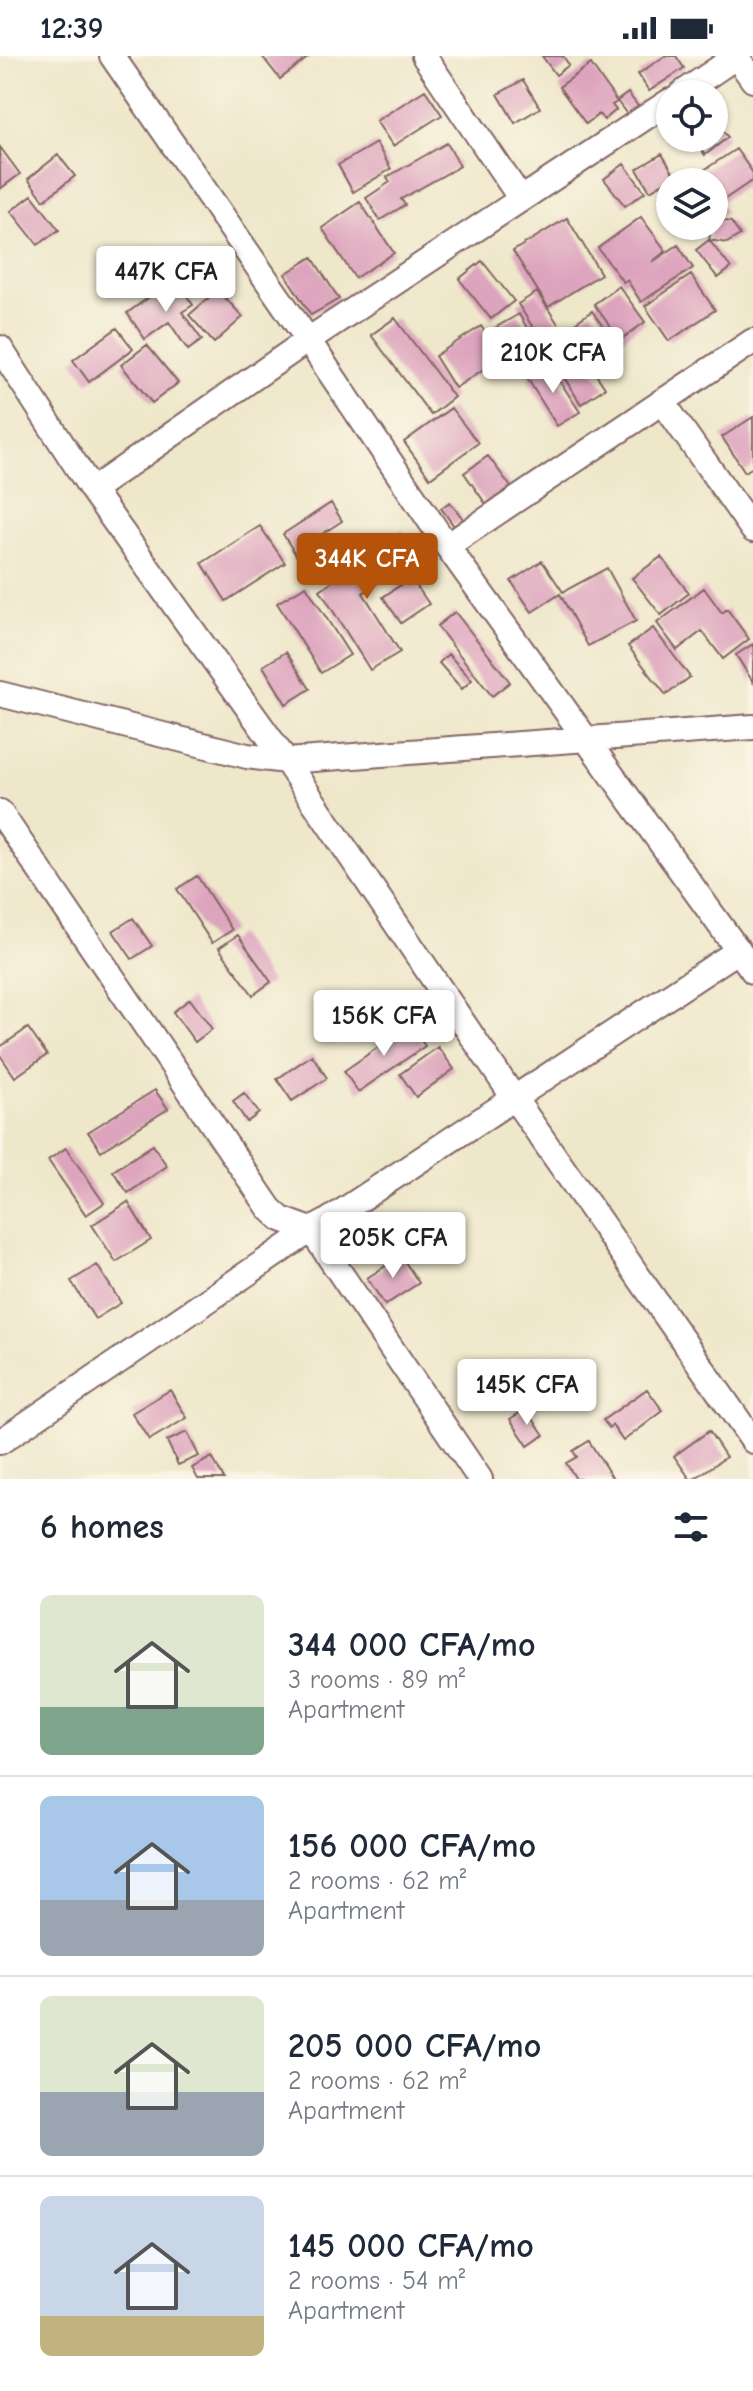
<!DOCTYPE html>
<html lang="en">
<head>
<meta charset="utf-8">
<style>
  body { margin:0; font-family:"Comic Neue",sans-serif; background:#f2f2f3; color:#1f2937; height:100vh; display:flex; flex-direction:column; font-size:30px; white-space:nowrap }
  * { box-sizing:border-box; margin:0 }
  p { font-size:26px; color:#747a83 }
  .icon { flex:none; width:44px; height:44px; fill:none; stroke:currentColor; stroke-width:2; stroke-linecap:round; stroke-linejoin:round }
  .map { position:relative; height:1423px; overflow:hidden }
  .sheet { display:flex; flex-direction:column; background:#fff; flex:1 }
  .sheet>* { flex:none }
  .tools { position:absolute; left:656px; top:24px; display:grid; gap:16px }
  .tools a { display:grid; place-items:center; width:72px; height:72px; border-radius:50%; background:#fff; box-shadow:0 2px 6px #0004; font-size:40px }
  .price { position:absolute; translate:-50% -68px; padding:0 18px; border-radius:8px; background:#fff; color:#222; font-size:26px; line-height:52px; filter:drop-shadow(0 2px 4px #0008) }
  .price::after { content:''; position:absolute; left:50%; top:48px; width:24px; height:18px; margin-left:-12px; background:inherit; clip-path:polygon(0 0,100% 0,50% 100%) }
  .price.current { background:#b45309; color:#fff }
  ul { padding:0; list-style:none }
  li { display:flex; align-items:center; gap:24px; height:200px; padding:0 40px }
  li+li { border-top:2px solid #e0e1e3 }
  li span { display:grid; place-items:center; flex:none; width:224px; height:160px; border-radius:12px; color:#555 }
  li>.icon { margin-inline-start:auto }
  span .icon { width:96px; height:96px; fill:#fffc; stroke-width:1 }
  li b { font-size:34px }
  h2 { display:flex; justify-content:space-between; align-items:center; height:96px; padding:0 40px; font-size:34px }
  .status { display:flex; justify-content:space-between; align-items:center; height:56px; padding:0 40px; background:#fff; direction:ltr }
  .status svg { height:22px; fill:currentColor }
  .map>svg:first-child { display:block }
  .building { fill:#dda4bd }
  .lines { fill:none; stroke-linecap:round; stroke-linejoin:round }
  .street-casing { stroke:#836563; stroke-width:28 }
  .street { stroke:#fff; stroke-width:24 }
</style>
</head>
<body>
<div class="status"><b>12:39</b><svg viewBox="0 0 49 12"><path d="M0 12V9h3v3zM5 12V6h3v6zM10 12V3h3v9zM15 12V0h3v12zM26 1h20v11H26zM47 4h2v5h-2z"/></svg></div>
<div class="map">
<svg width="753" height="1423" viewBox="0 0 753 1423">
  <rect width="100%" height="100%" fill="#fcf5e5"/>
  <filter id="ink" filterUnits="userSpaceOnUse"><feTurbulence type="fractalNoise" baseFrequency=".0125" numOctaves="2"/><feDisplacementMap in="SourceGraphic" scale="16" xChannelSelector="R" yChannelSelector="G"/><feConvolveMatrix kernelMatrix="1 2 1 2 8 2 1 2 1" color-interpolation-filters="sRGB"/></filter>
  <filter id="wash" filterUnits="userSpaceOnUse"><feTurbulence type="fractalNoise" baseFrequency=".006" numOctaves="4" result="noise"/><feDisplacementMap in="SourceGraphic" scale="32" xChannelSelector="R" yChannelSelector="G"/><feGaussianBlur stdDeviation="1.8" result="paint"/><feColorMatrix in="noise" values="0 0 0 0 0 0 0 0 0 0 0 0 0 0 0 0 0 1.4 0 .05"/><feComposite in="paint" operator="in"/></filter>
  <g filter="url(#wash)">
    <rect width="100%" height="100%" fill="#eee7ca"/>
    <g id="blocks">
      <!-- building -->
      <path class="building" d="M262 0H310L280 23Z
        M542 0H563L569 9 556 19Z
        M665 0H676L684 12 649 35 638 18Z
        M591 8 617 46 612 49 616 54 604 64 599 58 586 68 559 31Z
        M523 24 540 52 515 67 498 38Z
        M425 34 442 59 393 90 376 65Z
        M628 37 641 54 630 62 617 45Z
        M714 64 728 81 705 99 692 82H714Z
        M376 87 391 113 353 136 338 109Z
        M447 87 460 110 401 143 405 149 380 164 366 142 390 126 387 121Z
        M0 91 20 118 0 133Z
        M736 93 753 117V124L719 147 726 156 716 163 731 166 740 179 727 187 709 184 712 170H714V126H703L698 118Z
        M662 98 675 120 650 135 637 113Z
        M58 99 75 120 44 144 28 123Z
        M624 108 645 136 625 150 604 123Z
        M32 139 59 174 38 189 11 155Z
        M360 146 394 197 355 222 322 172Z
        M641 161 666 195 652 206 678 189 693 212 641 246 627 224 623 226 598 192Z
        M567 162 601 218 548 251 513 195Z
        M709 184 731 212 718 222 696 194Z
        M312 201 339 243 311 259 285 218Z
        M482 205 514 245 491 263 459 223Z
        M691 219 715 254 669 285 645 250Z
        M175 223 193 249 182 256 202 284 188 294 169 266 145 283 127 257Z
        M619 230 645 266 620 284 594 248Z
        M218 234 243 261 214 287 189 259Z
        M537 236 560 271 541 284 518 248Z
        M592 255 616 289 595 303 572 269Z
        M519 258 537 290 512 305 493 273Z
        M395 262 454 341 431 359 371 279Z
        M481 270 502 301 455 332 435 300Z
        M117 272 133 293 89 326 73 304Z
        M575 286 605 332 581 348 551 301Z
        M147 289 178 327 152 347 121 309Z
        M549 309 580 356 557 370 527 322Z
        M451 352 478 387 430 422 404 386Z
        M753 361V411L745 416 722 381Z
        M488 400 511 431 486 448 464 417Z
        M450 446 463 463 454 470 441 452Z
        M331 447 342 465 316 482 332 509 310 522 283 478Z
        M260 470 285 507 226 545 202 507Z
        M400 478 416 500 363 537 400 596 370 614 320 534Z
        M661 501 689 537 661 559 632 522Z
        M542 505 563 536 607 512 636 565 588 590 560 538 532 556 511 525Z
        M411 522 429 548 401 567 383 541Z
        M306 530 350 599 321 617 277 547Z
        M704 532 722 557 727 553 749 583 723 603 702 575 677 594 657 567Z
        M455 556 510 626 492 640 437 570Z
        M653 572 690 621 666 639 628 590Z
        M753 588V626L736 599Z
        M286 596 310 633 286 648 263 610Z
        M448 598 472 624 462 633 439 607Z
        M197 820 232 874 212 887 177 833Z
        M133 862 152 890 132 903 113 875Z
        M238 879 271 926 253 939 219 892Z
        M190 943 212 973 195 986 173 956Z
        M410 969 425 990 358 1036 344 1015Z
        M28 972 47 999 15 1021 0 999V991Z
        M438 991 454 1013 416 1041 400 1018Z
        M312 999 327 1022 292 1045 277 1023Z
        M155 1034 168 1053 101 1095 88 1076Z
        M244 1037 259 1057 247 1066 233 1045Z
        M153 1089 167 1110 128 1137 113 1115Z
        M66 1092 104 1147 86 1159 48 1104Z
        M128 1146 151 1184 116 1206 92 1169Z
        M401 1200 419 1227 385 1249 367 1222Z
        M97 1209 121 1247 95 1263 71 1225Z
        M647 1333 663 1355 623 1385 612 1369 609 1372 603 1364Z
        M170 1334 187 1362 149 1384 132 1357Z
        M526 1353 544 1379 528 1390 510 1363Z
        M709 1375 726 1401 694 1423H690L674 1400Z
        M187 1376 199 1400 178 1409 167 1385Z
        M589 1385 613 1423H576L566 1407 577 1401 573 1395Z
        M212 1401 224 1423H198L192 1412Z"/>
    </g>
  </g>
  <g filter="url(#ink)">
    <use href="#blocks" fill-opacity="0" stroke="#836563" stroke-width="2"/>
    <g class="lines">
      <defs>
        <path id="street" d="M112 0 308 284 447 490 753 915
          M424 0 521 143
          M736 0 753 24
          M681 38 737 0
          M0 292 92 434 286 705 514 1042 753 1385
          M662 345 753 474
          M92 434 308 284 670 45
          M447 490 753 285
          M0 638 247 700 286 705 753 671
          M0 756 270 1153 281 1163 311 1174 326 1166 739 894
          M0 1386 311 1174 480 1423"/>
      </defs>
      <!-- street casing -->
      <use href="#street" class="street-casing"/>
      <!-- street -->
      <use href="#street" class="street"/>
    </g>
  </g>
</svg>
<div class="tools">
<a><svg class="icon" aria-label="locate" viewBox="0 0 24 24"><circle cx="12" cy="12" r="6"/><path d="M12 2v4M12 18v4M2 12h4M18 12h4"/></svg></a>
<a><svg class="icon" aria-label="layers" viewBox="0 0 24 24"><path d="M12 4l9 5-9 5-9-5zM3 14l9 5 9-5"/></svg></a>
</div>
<b class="price" style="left:166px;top:258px">447K CFA</b>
<b class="price" style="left:553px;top:339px">210K CFA</b>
<b class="price current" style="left:367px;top:545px">344K CFA</b>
<b class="price" style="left:384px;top:1002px">156K CFA</b>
<b class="price" style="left:393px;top:1224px">205K CFA</b>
<b class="price" style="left:527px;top:1371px">145K CFA</b>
</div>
<section class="sheet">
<h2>6 homes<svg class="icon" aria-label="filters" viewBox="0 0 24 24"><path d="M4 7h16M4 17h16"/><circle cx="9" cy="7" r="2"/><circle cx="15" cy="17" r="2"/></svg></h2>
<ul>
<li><span style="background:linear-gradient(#dfe7d0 70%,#7fa58c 0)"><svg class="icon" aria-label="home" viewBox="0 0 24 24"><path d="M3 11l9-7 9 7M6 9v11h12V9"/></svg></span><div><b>344 000 CFA/mo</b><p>3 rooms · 89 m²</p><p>Apartment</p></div></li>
<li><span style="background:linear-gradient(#a9c7e8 65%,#9aa5b1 0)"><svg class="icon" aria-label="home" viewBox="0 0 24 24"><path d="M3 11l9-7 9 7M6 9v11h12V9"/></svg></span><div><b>156 000 CFA/mo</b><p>2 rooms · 62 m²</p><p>Apartment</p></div></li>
<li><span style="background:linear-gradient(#dfe7d0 60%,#9aa5b1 0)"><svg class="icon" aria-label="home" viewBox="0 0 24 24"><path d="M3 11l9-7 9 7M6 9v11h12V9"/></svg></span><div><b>205 000 CFA/mo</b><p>2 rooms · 62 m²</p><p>Apartment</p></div></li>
<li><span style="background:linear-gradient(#c9d6e8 75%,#c2b280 0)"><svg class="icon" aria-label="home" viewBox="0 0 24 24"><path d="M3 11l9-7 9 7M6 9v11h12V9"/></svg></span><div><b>145 000 CFA/mo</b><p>2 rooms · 54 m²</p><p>Apartment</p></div></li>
</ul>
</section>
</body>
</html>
